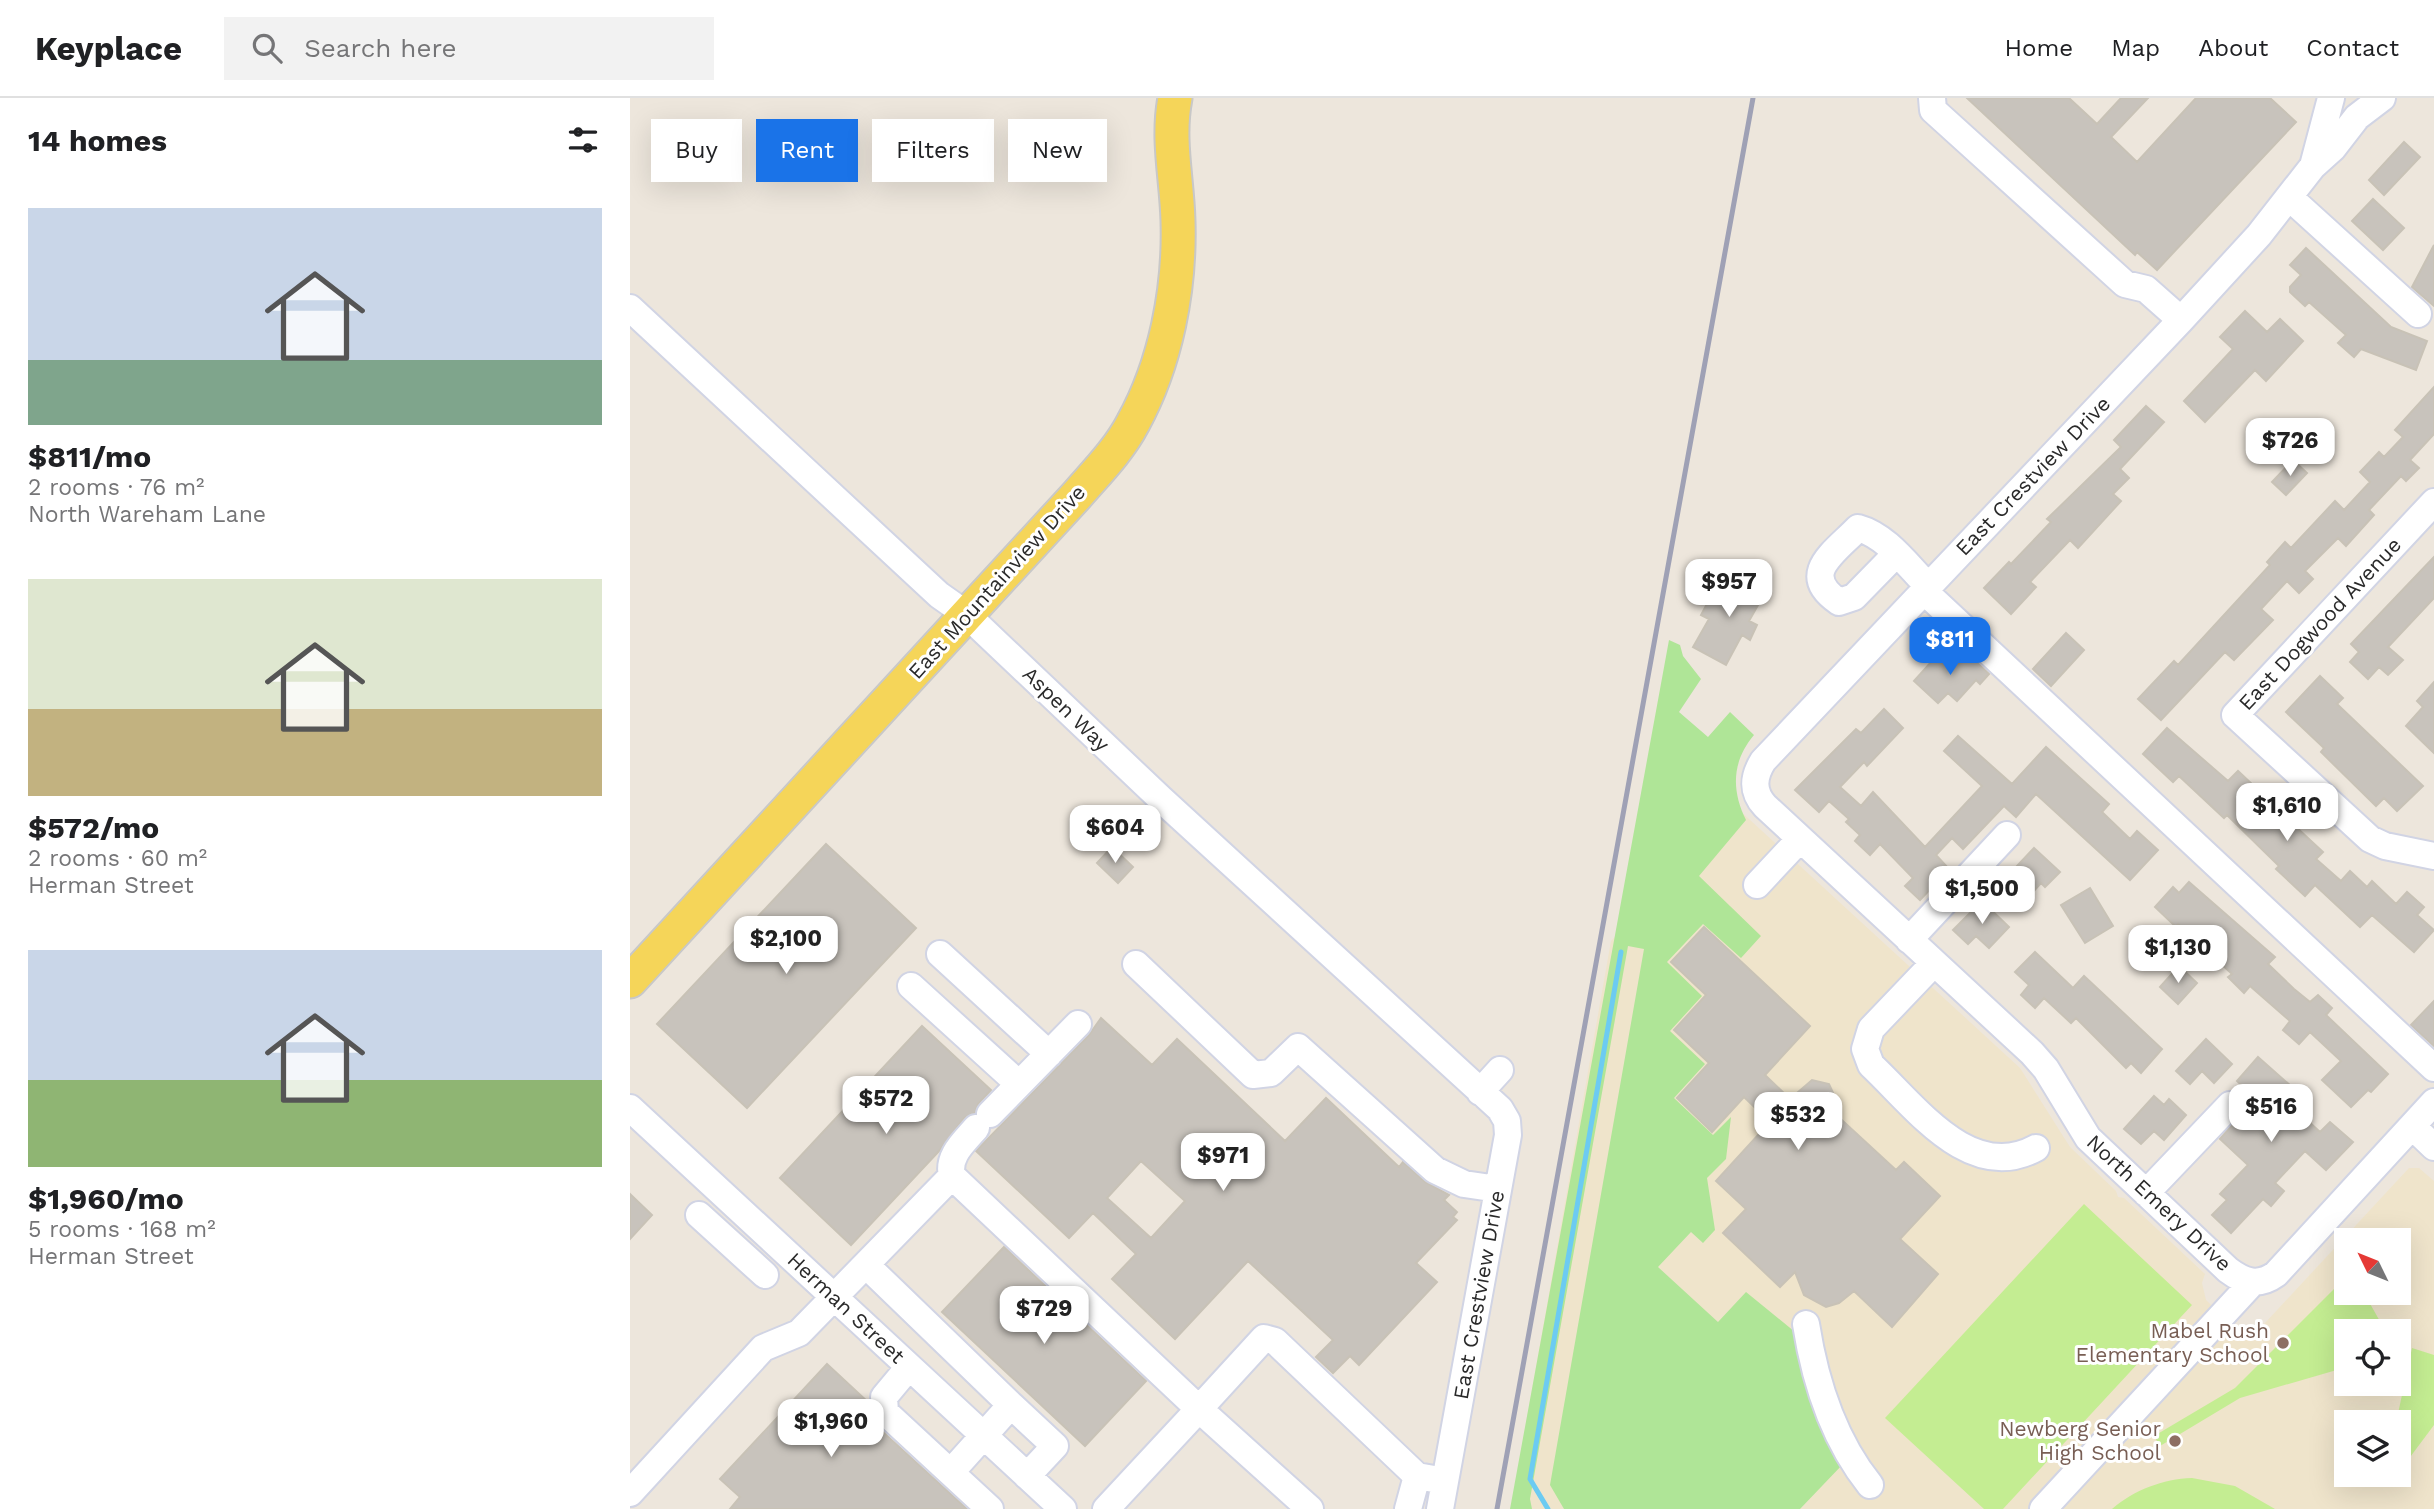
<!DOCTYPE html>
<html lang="en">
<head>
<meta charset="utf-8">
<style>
  body { margin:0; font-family:"Work Sans",sans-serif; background:#f2f2f2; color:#202124; height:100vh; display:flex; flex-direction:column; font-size:26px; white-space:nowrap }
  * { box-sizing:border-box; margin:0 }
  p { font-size:23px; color:#757577 }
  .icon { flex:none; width:38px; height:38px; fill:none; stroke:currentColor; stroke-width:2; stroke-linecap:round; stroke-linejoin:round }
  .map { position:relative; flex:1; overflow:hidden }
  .drawer { display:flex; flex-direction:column; background:#fff; width:630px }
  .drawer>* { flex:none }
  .hud { position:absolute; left:21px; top:21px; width:665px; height:63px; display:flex; gap:14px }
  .needle { width:46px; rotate:313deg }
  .controls { position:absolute; left:1704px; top:1130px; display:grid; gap:14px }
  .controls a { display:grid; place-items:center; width:77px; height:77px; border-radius:0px; background:#fff; box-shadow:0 7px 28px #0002; font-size:35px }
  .price { position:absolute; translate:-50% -60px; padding:0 16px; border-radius:14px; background:#fff; color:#222; font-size:23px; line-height:46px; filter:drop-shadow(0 2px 4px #0008) }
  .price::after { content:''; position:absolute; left:50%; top:42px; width:21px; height:16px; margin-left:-10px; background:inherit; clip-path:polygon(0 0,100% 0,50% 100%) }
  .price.on { background:#1a73e8; color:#fff }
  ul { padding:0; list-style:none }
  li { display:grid; align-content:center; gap:14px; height:371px; padding:0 28px }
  li span { display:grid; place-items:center; height:217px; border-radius:0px; color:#555 }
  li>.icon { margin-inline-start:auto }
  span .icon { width:126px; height:126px; fill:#fffc; stroke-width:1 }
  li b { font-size:30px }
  h2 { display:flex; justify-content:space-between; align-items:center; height:84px; padding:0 28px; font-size:30px }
  .pill { padding:0 24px; border-radius:0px; background:#fff; box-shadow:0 7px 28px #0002; font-size:24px; line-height:63px }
  .pill.on { background:#1a73e8; color:#fff }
  header { display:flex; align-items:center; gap:42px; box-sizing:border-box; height:98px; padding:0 35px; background:#fff; border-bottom:2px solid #e0e0e0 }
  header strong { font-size:33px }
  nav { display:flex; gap:38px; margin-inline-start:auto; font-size:24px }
  .search { width:490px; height:63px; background:#f2f2f2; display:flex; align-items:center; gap:18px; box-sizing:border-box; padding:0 24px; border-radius:0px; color:#757577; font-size:26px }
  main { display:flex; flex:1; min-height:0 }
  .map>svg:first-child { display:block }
  .education { fill:#efe4cb; fill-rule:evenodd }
  .green { fill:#afe597 }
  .pitch { fill:#c4ed92 }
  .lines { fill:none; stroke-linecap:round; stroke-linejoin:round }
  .stream { stroke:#6ccbf2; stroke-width:5 }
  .building { fill:#c8c3bc; stroke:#c8c2b6; stroke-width:2; fill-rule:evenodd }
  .minor-casing { stroke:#d1d4e4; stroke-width:30 }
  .major-casing { stroke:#c8c8c8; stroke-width:37 }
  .minor { stroke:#fff; stroke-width:26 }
  .major { stroke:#f5d559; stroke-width:33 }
  .rail { stroke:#9fa1b5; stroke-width:5 }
  .education-dot { fill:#8d6e63; stroke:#fff; stroke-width:2.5 }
  .labels { text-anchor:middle; stroke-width:6; stroke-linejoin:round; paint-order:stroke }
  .street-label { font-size:21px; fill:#2a2a2a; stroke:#fff }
  .education-label { font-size:21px; fill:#785e54; stroke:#fff; text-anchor:end }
</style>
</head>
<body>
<header>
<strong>Keyplace</strong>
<div class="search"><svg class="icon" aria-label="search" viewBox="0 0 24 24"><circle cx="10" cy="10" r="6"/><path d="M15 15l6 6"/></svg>Search here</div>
<nav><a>Home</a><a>Map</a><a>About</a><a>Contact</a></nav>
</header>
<main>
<section class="drawer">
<h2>14 homes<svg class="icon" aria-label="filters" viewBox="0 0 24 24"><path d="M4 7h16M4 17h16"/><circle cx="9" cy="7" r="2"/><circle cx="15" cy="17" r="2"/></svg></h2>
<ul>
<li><span style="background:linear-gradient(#c9d6e8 70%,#7fa58c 0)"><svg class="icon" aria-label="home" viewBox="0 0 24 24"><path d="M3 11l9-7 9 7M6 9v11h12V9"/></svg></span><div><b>$811/mo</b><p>2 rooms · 76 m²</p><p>North Wareham Lane</p></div></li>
<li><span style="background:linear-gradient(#dfe7d0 60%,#c2b280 0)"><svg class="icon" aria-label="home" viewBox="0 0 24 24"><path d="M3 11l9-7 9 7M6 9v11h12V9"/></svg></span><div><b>$572/mo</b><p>2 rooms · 60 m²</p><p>Herman Street</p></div></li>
<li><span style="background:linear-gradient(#c9d6e8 60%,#8fb573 0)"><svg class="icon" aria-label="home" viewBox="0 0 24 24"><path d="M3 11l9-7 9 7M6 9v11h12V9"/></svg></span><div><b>$1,960/mo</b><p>5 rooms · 168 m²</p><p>Herman Street</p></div></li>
</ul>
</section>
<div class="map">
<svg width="1804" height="1411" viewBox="0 0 1804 1411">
  <rect width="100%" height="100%" fill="#ede6dc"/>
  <!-- education -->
  <path class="education" d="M1107 710 1390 970 1440 1049 1486 1093 1488 1099 1494 1100 1575 1176 1572 1185 1576 1202 1604 1229 1607 1226 1622 1239 1779 1070H1789L1804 1083V1411H881L981 843ZM1717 1143H1769V1195H1717ZM1717 1234H1769V1286H1717ZM1717 1325H1769V1377H1717Z"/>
  <!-- green -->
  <path class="green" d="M1039 542 1050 547 1053 558 1071 581 1049 614 1078 639 1100 614 1124 637C1102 663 1101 692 1116 722L1069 778 1131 838 1111 860 1073 826 1037 864 1072 898 1040 933 1075 966 1044 1000 1083 1037 1101 1019 1096 1061 1077 1080 1085 1132 1073 1145 1061 1134 1028 1169 1088 1224 1116 1194 1165 1234 1214 1365 1170 1411H934L920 1387 1014 851 998 848 900 1401 902 1411H880Z"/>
  <!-- pitch -->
  <path class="pitch" d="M1454 1106 1562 1207 1373 1411H1354L1255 1320Z
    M1717 1178V1195H1734L1756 1234H1717V1269L1610 1300 1530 1348 1524 1338 1605 1290Z
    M1782 1250 1804 1257V1327L1769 1374V1325H1766Z
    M1562 1380 1605 1388 1645 1411H1482C1504 1392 1533 1381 1562 1380Z"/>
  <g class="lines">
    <!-- stream -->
    <path class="stream" d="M918 1411 900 1381 991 854"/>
  </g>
  <!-- building -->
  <path class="building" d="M1337 0H1439L1467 26 1491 0H1518L1481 39 1507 64 1566 0H1640L1666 24 1527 172 1507 154 1505 157Z
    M1774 44 1790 59 1754 97 1739 82Z
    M1743 101 1774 130 1753 152 1722 123Z
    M1804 147V208L1782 189Z
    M1676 150 1761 229 1797 243 1786 272 1731 251 1724 259 1708 245 1716 237 1679 204 1675 208 1660 194V189L1671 177 1660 167Z
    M1615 213 1637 234 1650 221 1673 243 1636 283 1625 272 1575 324 1554 303 1603 251 1590 239Z
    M1804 289V336L1780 362 1789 370 1776 383 1771 378 1739 412 1744 417 1716 448 1708 440 1675 473 1683 481 1669 495 1657 483 1631 511 1643 522 1604 562 1595 554 1531 622 1508 601 1544 563 1548 567 1640 467 1637 464 1655 444 1661 450 1705 403 1714 412 1740 384 1730 374 1749 354 1754 359 1773 339 1765 332Z
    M1516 308 1534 324 1490 371 1499 380 1483 396 1491 403 1448 450 1440 442 1400 484 1406 489 1381 516 1354 490 1379 464 1381 466 1421 424 1417 421 1491 349 1484 342Z
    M1663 362 1677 375 1656 397 1642 384Z
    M1804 459V500L1758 549 1773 562 1758 577 1749 569 1738 581 1720 564 1729 554 1721 546Z
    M1103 476 1136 493 1119 523 1127 527 1120 542 1112 537 1096 567 1063 549 1079 521 1071 517 1080 500 1088 504Z
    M1436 535 1454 552 1421 588 1403 571Z
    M1313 551 1329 566 1338 556 1359 576 1350 586 1346 582 1327 603 1318 595 1308 605 1284 583Z
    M1690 578 1713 600 1707 606 1793 688 1767 713 1754 700 1746 708 1691 654 1694 650 1656 614Z
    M1804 584V655L1776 628 1793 609 1787 603Z
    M1254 611 1273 630 1237 668 1234 664 1210 689 1231 708 1243 694 1295 749 1352 688 1314 653 1328 638 1382 686 1416 649 1479 706 1472 714 1500 741 1507 733 1528 752 1500 782 1406 696 1386 719 1374 708 1333 751 1322 740 1306 757 1319 771 1290 802 1275 788 1283 780 1250 746 1240 757 1225 743 1230 737 1216 724 1219 721 1199 703 1189 714 1165 692 1226 631 1231 635Z
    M1537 630 1598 683 1608 673 1624 688 1619 693 1649 720 1652 716 1693 754 1686 761 1711 783 1720 773 1737 789 1742 783 1766 806 1777 794 1794 809 1787 817 1804 832 1784 854 1742 817 1730 829 1685 787 1675 798 1646 771 1649 768 1597 717 1594 720 1549 678 1543 684 1513 656Z
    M196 746 286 830 117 1010 27 926Z
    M482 749 503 769 488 785 467 765Z
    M1404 750 1430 774 1415 789 1411 785 1392 806 1371 785Z
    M1559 784 1645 859 1638 866 1664 891 1680 904 1688 897 1702 910 1696 917 1758 976 1741 994 1738 992 1721 1009 1692 982 1711 963 1680 934 1669 946 1653 932 1660 923 1620 888 1614 895 1598 879 1602 876 1548 826 1546 829 1525 809 1543 789 1549 795Z
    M1460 790 1483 828 1455 845 1431 807Z
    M1352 803 1379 829 1359 850 1346 838 1338 846 1323 832Z
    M1074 829 1180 928 1135 977 1160 1001 1182 982 1199 986 1205 999 1202 1013 1266 1072 1274 1064 1310 1098 1270 1141 1308 1176 1262 1229 1224 1193 1209 1205 1196 1209 1174 1197 1165 1174 1150 1189 1093 1135 1116 1111 1086 1083 1140 1024 1114 999 1082 1034 1047 1000 1079 965 1044 932 1076 897 1041 864Z
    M1405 854 1443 890 1454 878 1532 951 1511 975 1501 965 1496 970 1446 920 1441 925 1414 900 1405 910 1391 897 1399 887 1385 874Z
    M1549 868 1567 885 1548 906 1530 889Z
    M1804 903V948L1781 927Z
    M471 920 522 967 547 941 655 1043 696 1000 769 1069 773 1064 795 1084 819 1097 814 1102 827 1114 823 1119 827 1122 786 1165 807 1184 729 1267 720 1258 703 1275 686 1259 703 1242 618 1163 545 1241 482 1181 506 1156 463 1115 439 1140 346 1053 459 937ZM511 1063 555 1103 521 1140 477 1100Z
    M292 928 361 992 348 1006 345 1015 334 1020 309 1053 221 1147 150 1080Z
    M1576 941 1602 966 1584 985 1572 973 1560 986 1546 973Z
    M1628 959 1662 989 1652 999 1690 1034 1700 1024 1723 1044 1696 1072 1675 1053 1645 1085 1654 1093 1641 1108 1633 1101 1601 1135 1582 1117 1597 1102 1590 1096 1618 1067 1590 1041 1625 1000 1607 983Z
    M1524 998 1534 1007 1539 1001 1556 1017 1534 1042 1524 1033 1511 1046 1494 1031Z
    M0 1096 22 1117 0 1141Z
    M374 1149 516 1283 455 1348 312 1214Z
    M197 1266 239 1305 244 1326 337 1411H100L110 1399 90 1381Z"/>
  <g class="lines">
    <defs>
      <path id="minor" d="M1302 0 1303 12 1495 186 1516 191 1551 222
        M1752 0 1727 19 1703 50 1683 68 1629 137 1551 222 1133 663C1123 679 1122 694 1135 708L1402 955 1416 971 1458 1040 1598 1172C1614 1184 1628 1189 1646 1176L1804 1004
        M1683 68 1701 0
        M1660 100 1788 216
        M0 210 309 497 336 516 531 701 870 1011 877 1023 878 1037 810 1411
        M1804 404 1605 617 1740 741 1755 748 1804 758
        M1266 456 1224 499 1209 504C1168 476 1204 455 1228 430 1257 438 1277 467 1298 488
        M1294 493 1804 970
        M1127 787 1170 741
        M1279 842 1377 737
        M310 856 419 956
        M1304 865 1241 931 1235 951 1241 967C1285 1008 1340 1086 1406 1050
        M506 866 623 977 641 975 668 949 805 1072 834 1086 868 1091
        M281 888 389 986
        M850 994 870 972
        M0 1010 433 1411
        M360 1016 448 926
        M1782 1028 1804 1049
        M322 1078C317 1058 334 1044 346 1030
        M1516 1095 1600 1007
        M69 1117 135 1177
        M236 1167 381 1307 321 1374
        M1176 1226C1185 1284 1203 1341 1240 1387
        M279 1269 254 1299 255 1314 360 1411
        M381 1307 425 1348 397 1378
        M0 1395 133 1250 169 1235 322 1078 569 1311 476 1411
        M680 1411 569 1311 634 1240 645 1243 787 1378 815 1383
        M778 1411 787 1378
        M1413 1411 1623 1184"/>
      <path id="major" d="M0 883 447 397C466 375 489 352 503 325 536 265 550 191 548 123 547 81 537 42 545 0"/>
    </defs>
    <!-- minor casing -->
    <use href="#minor" class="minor-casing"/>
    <!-- major casing -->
    <use href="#major" class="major-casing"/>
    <!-- minor -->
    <use href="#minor" class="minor"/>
    <!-- major -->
    <use href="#major" class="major"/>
    <!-- rail -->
    <path class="rail" d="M867 1411 1123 0"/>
  </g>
  <!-- markers -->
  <g class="education-dot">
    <circle cx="1653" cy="1245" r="7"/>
    <circle cx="1545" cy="1343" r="7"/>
  </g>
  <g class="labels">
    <!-- street labels -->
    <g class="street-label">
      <text transform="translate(1403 378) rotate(-46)" y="7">East Crestview Drive</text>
      <text transform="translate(367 484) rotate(-48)" y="7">East Mountainview Drive</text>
      <text transform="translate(1690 526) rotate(-47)" y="7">East Dogwood Avenue</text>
      <text transform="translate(436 611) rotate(44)" y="7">Aspen Way</text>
      <text transform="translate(1529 1105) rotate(43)" y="7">North Emery Drive</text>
      <text transform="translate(849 1197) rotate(-80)" y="7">East Crestview Drive</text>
      <text transform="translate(216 1210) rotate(43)" y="7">Herman Street</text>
    </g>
    <!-- education labels -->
    <g class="education-label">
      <text x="1639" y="1240">Mabel Rush<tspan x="1639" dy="24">Elementary School</tspan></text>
      <text x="1531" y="1338">Newberg Senior<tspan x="1531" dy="24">High School</tspan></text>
    </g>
  </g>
</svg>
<div class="controls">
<a><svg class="needle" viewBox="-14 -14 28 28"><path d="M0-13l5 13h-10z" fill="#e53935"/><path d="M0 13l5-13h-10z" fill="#757577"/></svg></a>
<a><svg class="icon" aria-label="locate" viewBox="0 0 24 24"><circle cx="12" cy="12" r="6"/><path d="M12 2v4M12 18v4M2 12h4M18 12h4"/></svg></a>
<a><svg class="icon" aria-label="layers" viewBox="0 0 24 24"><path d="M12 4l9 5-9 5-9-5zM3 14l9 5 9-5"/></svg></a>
</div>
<b class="price" style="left:1660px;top:380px">$726</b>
<b class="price" style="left:1099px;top:521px">$957</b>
<b class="price on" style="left:1320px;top:579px">$811</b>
<b class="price" style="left:1657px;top:745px">$1,610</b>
<b class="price" style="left:485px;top:767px">$604</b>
<b class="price" style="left:1352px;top:828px">$1,500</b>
<b class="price" style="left:156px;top:878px">$2,100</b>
<b class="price" style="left:1548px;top:887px">$1,130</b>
<b class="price" style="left:256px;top:1038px">$572</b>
<b class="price" style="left:1641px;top:1046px">$516</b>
<b class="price" style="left:1168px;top:1054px">$532</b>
<b class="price" style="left:593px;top:1095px">$971</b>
<b class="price" style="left:414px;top:1248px">$729</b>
<b class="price" style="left:201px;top:1361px">$1,960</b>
<div class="hud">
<a class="pill">Buy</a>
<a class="pill on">Rent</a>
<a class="pill">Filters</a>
<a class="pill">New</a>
</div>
</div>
</main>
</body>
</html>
